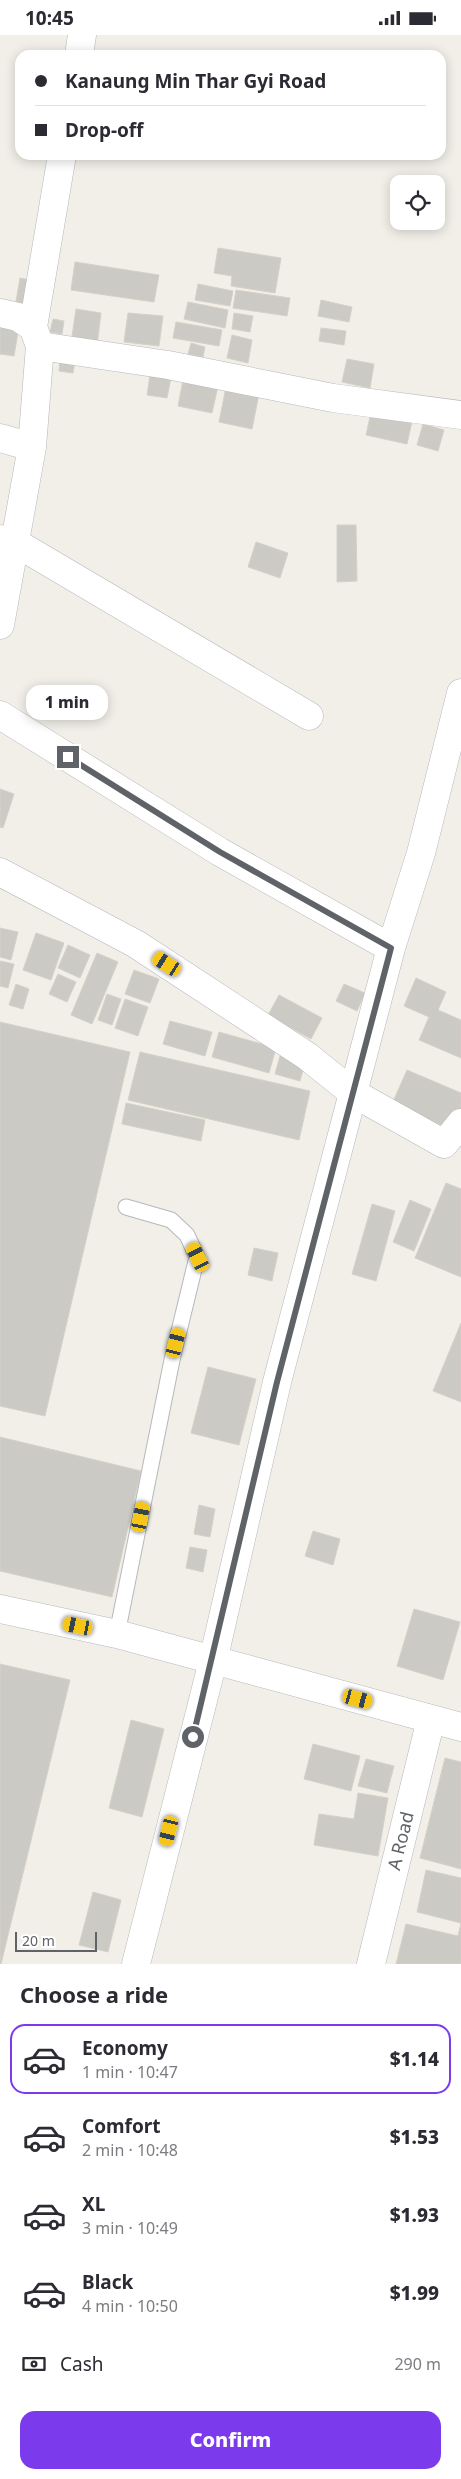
<!DOCTYPE html>
<html lang="en">
<head>
<meta charset="utf-8">
<style>
	:root { --surface:#fff; --page:#f7f7f7; --text:#2b2b33; --muted:#7c7c81; --line:#e1e1e2; --accent:#7c3aed }
	body { margin:0; font-family:"Noto Sans",sans-serif; background:var(--page); color:var(--text); height:100vh; display:flex; flex-direction:column; font-size:19px; white-space:nowrap }
	* { box-sizing:border-box; margin:0 }
	p { font-size:16px; color:var(--muted) }
	.icon { flex:none; width:28px; height:28px; fill:none; stroke:currentColor; stroke-width:2; stroke-linecap:round; stroke-linejoin:round }
	.map { position:relative; height:1929px; overflow:hidden }
	.panel { display:flex; flex-direction:column; background:var(--surface); flex:1 }
	.panel>* { flex:none }
	.guide { position:absolute; left:15px; top:15px; width:431px; height:110px; border-radius:15px; box-shadow:0 2px 12px #0003; display:grid; align-content:center; height:110px; padding:0 20px; background:var(--surface) }
	.controls { position:absolute; left:390px; top:140px; display:grid; gap:10px }
	.controls a { display:grid; place-items:center; width:55px; height:55px; border-radius:10px; background:var(--surface); box-shadow:0 2px 12px #0003; font-size:25px }
	.scale { position:absolute; left:15px; bottom:12px; width:82px; box-sizing:border-box; padding-left:5px; border:2px solid #5f6368; border-top:0; font-size:14px; line-height:18px; white-space:nowrap; color:#5f6368; -webkit-text-stroke:4px #fff; paint-order:stroke }
	.end { position:absolute; width:22px; height:22px; margin:-11px; border:6px solid #5f6368; background:#fff; box-shadow:0 0 0 2px #fff }
	.from { border-radius:50% }
	.bubble { position:absolute; height:35px; border-radius:15px; background:var(--surface); box-shadow:0 2px 12px #0003; font-size:16px; font-weight:800; line-height:35px; text-align:center }
	.car { position:absolute; width:15px; height:30px; margin:-15px -8px; border-radius:6px; box-shadow:0 0 4px 1px #0007; background:linear-gradient(#f5c518 24%,#345 0 40%,#f5c518 0 76%,#345 0 86%,#f5c518 0) }
	.guide b { display:flex; align-items:center; gap:18px; height:48px; font-size:19px }
	.guide b+b { border-top:1px solid var(--line) }
	.guide i { width:12px; height:12px; background:var(--text) }
	ul { padding:0; list-style:none }
	li { display:flex; align-items:center; gap:15px; height:70px; margin:0 10px 8px; padding:0 10px; border:2px solid transparent; border-radius:15px }
	li div { flex:1 }
	li b { display:block; font-size:19px }
	li em { font-style:normal; font-weight:800 }
	li.active { border-color:var(--accent) }
	li>.icon { width:45px; height:45px; stroke-width:1.5 }
	h2 { padding:0 20px; font-size:22px; line-height:60px }
	.pay { display:flex; align-items:center; gap:12px; height:55px; padding:0 20px; font-size:19px }
	.pay p { margin-inline-start:auto }
	.cta { display:flex; gap:10px; margin-top:auto; padding:10px 20px }
	.cta a { flex:1; height:58px; border-radius:15px; background:var(--accent); color:#fff; font-size:20px; font-weight:800; line-height:58px; text-align:center }
	.status { display:flex; justify-content:space-between; align-items:center; height:35px; padding:0 25px; background:var(--surface); direction:ltr }
	.status svg { height:14px; fill:currentColor }
	.map>svg:first-child { display:block }
	.building { fill:#cccac5; stroke:#d6d1c6 }
	.lines { fill:none; stroke-linecap:round; stroke-linejoin:round }
	.service-casing { stroke:#b5b8bc; stroke-width:17 }
	.minor-casing { stroke:#b5b8bc; stroke-width:29 }
	.service { stroke:#fff; stroke-width:15 }
	.minor { stroke:#fff; stroke-width:28 }
	.route { stroke:#5f6368; stroke-width:6 }
	.labels { text-anchor:middle; stroke-width:4.5; stroke-linejoin:round; paint-order:stroke }
	.street-label { font-size:18px; fill:#5f6368; stroke:#fff }
</style>
</head>
<body>
<div class="status"><b>10:45</b><svg viewBox="0 0 49 12"><path d="M0 12V9h3v3zM5 12V6h3v6zM10 12V3h3v9zM15 12V0h3v12zM26 1h20v11H26zM47 4h2v5h-2z"/></svg></div>
<div class="map">
<svg width="461" height="1929" viewBox="0 0 461 1929">
	<rect width="100%" height="100%" fill="#f1efe8"/>
	<!-- building -->
	<path class="building" d="M218,213l63,10 -6,35 -44,-7 1,-10 -18,-3z
		M75,227l84,13 -5,27 -83,-12z
		M20,243l15,3 -5,23 -14,-2z
		M198,249l35,7 -3,15 -35,-6z
		M236,255l54,8 -3,18 -54,-8z
		M321,265l31,7 -3,15 -31,-6z
		M188,267l40,8 -3,18 -41,-9z
		M76,274l25,4 -4,33 -26,-3z
		M128,278l35,3 -4,30 -35,-4z
		M234,278l19,3 -3,16 -18,-3z
		M53,284l11,2 -2,13 -12,-2z
		M176,287l46,8 -3,16 -46,-8z
		M0,288l19,3 -5,30 -14,-2z
		M321,293l25,3 -2,14 -25,-4z
		M232,300l20,5 -4,23 -21,-5z
		M191,308l14,4 -2,10 -15,-3z
		M60,324l15,2 -2,12 -14,-2z
		M347,324l27,5 -4,24 -28,-6z
		M150,340l21,3 -4,20 -20,-3z
		M183,345l35,6 -6,27 -34,-7z
		M226,352l33,7 -7,35 -33,-7z
		M372,373l41,9 -6,27 -41,-9z
		M423,389l21,6 -6,21 -21,-6z
		M337,490h19l1,56 -20,1z
		M256,507l32,11 -8,25 -32,-11z
		M0,754l14,5 -11,34 -3,-1z
		M0,893l18,4 -7,28 -11,-3z
		M36,898l28,10 -13,37 -28,-10z
		M68,910l22,10 -10,23 -22,-10z
		M97,918l21,9 -26,62 -21,-9z
		M0,926l14,3 -6,24 -8,-2z
		M134,935l25,9 -9,24 -25,-9z
		M58,939l18,8 -9,20 -18,-8z
		M416,943l30,14 -8,18 23,10v38l-42,-18 10,-23 -25,-11z
		M16,949l13,5 -6,20 -14,-4z
		M344,949l21,9 -8,18 -21,-10z
		M107,959l14,5 -9,26 -14,-5z
		M279,960l43,23 -11,21 -43,-24z
		M125,964l23,8 -10,29 -23,-8z
		M170,986l42,11 -7,24 -42,-12z
		M0,987l130,30 -85,364 -45,-10z
		M219,997l57,16 -7,25 -57,-16z
		M140,1017l170,39 -11,49 -171,-40z
		M280,1021l25,7 -5,18 -25,-7z
		M407,1035l54,23v18l-15,16 -54,-23z
		M126,1068l79,17 -4,21 -79,-17z
		M446,1148l15,6v88l-46,-19z
		M410,1165l21,9 -17,42 -21,-9z
		M372,1169l23,7 -19,70 -24,-7z
		M254,1213l24,5 -6,28 -24,-6z
		M461,1288v79l-28,-11z
		M208,1332l48,12 -17,66 -48,-12z
		M0,1402l141,34 -29,126 -112,-26z
		M199,1470l16,4 -5,28 -16,-3z
		M313,1496l27,8 -7,26 -28,-9z
		M190,1512l17,3 -4,22 -17,-4z
		M414,1574l46,13 -17,58 -46,-14z
		M0,1629l70,16 -69,284h-1z
		M131,1685l33,9 -22,88 -33,-9z
		M313,1709l47,12 -9,35 -47,-12z
		M445,1723l16,4v107l-41,-11z
		M366,1724l28,7 -7,27 -29,-7z
		M358,1758l30,5 -10,58 -64,-11 5,-31 35,5z
		M426,1835l35,8v86h-65l10,-40 52,12 3,-13 -44,-11z
		M93,1857l28,8 -13,52 -29,-7z"/>
	<g class="lines">
		<!-- service casing -->
		<g class="service-casing">
			<path id="service" d="M117,1599l55,-274 25,-103 -10,-22 -16,-15 -45,-13"/>
		</g>
		<!-- minor casing -->
		<g class="minor-casing">
			<path id="minor" d="M79,20l3,-20
				M0,278l18,4 15,10 7,19 -8,101 -32,178
				M33,292l29,-172
				M40,311l128,19 165,33 128,17
				M0,403l32,9
				M0,504l16,4 293,173
				M461,658l-40,160 -30,95 -38,145 91,51 17,-21
				M0,680l220,137 171,96
				M0,837l136,72 171,112 46,37 -76,289 -64,279 -77,303
				M0,1574l117,25 344,93
				M371,1929l60,-245"/>
		</g>
		<!-- service -->
		<use href="#service" class="service"/>
		<!-- minor -->
		<use href="#minor" class="minor"/>
	</g>
	<g class="lines">
		<!-- route -->
		<path class="route" d="M68,722l152,95 171,96 -114,434 -84,355"/>
	</g>
	<g class="labels">
		<!-- street labels -->
		<g class="street-label">
			<text transform="translate(401 1806) rotate(-76)" y="6">A Road</text>
		</g>
	</g>
</svg>
<div class="controls">
<a><svg class="icon" aria-label="locate" viewBox="0 0 24 24"><circle cx="12" cy="12" r="6"/><path d="M12 2v4M12 18v4M2 12h4M18 12h4"/></svg></a>
</div>
<div class="scale">20 m</div>
<i class="end from" style="left:193px;top:1702px"></i>
<i class="end" style="left:68px;top:722px"></i>
<div class="bubble" style="left:26px;top:650px;width:82px">1 min</div>
<i class="car" style="left:167px;top:929px;rotate:303deg"></i>
<i class="car" style="left:198px;top:1222px;rotate:334deg"></i>
<i class="car" style="left:176px;top:1308px;rotate:14deg"></i>
<i class="car" style="left:141px;top:1482px;rotate:11deg"></i>
<i class="car" style="left:78px;top:1591px;rotate:282deg"></i>
<i class="car" style="left:358px;top:1664px;rotate:105deg"></i>
<i class="car" style="left:169px;top:1796px;rotate:194deg"></i>
<div class="guide">
<b><i class="from"></i>Kanaung Min Thar Gyi Road</b>
<b><i></i>Drop-off</b>
</div>
</div>
<section class="panel">
<h2>Choose a ride</h2>
<ul>
<li class="active"><svg class="icon" aria-label="car" viewBox="0 0 24 24"><path d="M5 17H2v-5l4-1 3-4h7l3 4 3 1v5h-3M9 17h6M6 11h13"/><circle cx="7" cy="17" r="2"/><circle cx="17" cy="17" r="2"/></svg><div><b>Economy</b><p>1 min · 10:47</p></div><em>$1.14</em></li>
<li><svg class="icon" aria-label="car" viewBox="0 0 24 24"><path d="M5 17H2v-5l4-1 3-4h7l3 4 3 1v5h-3M9 17h6M6 11h13"/><circle cx="7" cy="17" r="2"/><circle cx="17" cy="17" r="2"/></svg><div><b>Comfort</b><p>2 min · 10:48</p></div><em>$1.53</em></li>
<li><svg class="icon" aria-label="car" viewBox="0 0 24 24"><path d="M5 17H2v-5l4-1 3-4h7l3 4 3 1v5h-3M9 17h6M6 11h13"/><circle cx="7" cy="17" r="2"/><circle cx="17" cy="17" r="2"/></svg><div><b>XL</b><p>3 min · 10:49</p></div><em>$1.93</em></li>
<li><svg class="icon" aria-label="car" viewBox="0 0 24 24"><path d="M5 17H2v-5l4-1 3-4h7l3 4 3 1v5h-3M9 17h6M6 11h13"/><circle cx="7" cy="17" r="2"/><circle cx="17" cy="17" r="2"/></svg><div><b>Black</b><p>4 min · 10:50</p></div><em>$1.99</em></li>
</ul>
<div class="pay"><svg class="icon" aria-label="cash" viewBox="0 0 24 24"><path d="M3 7h18v10H3z"/><circle cx="12" cy="12" r="2"/></svg>Cash<p>290 m</p></div>
<div class="cta"><a>Confirm</a></div>
</section>
</body>
</html>
